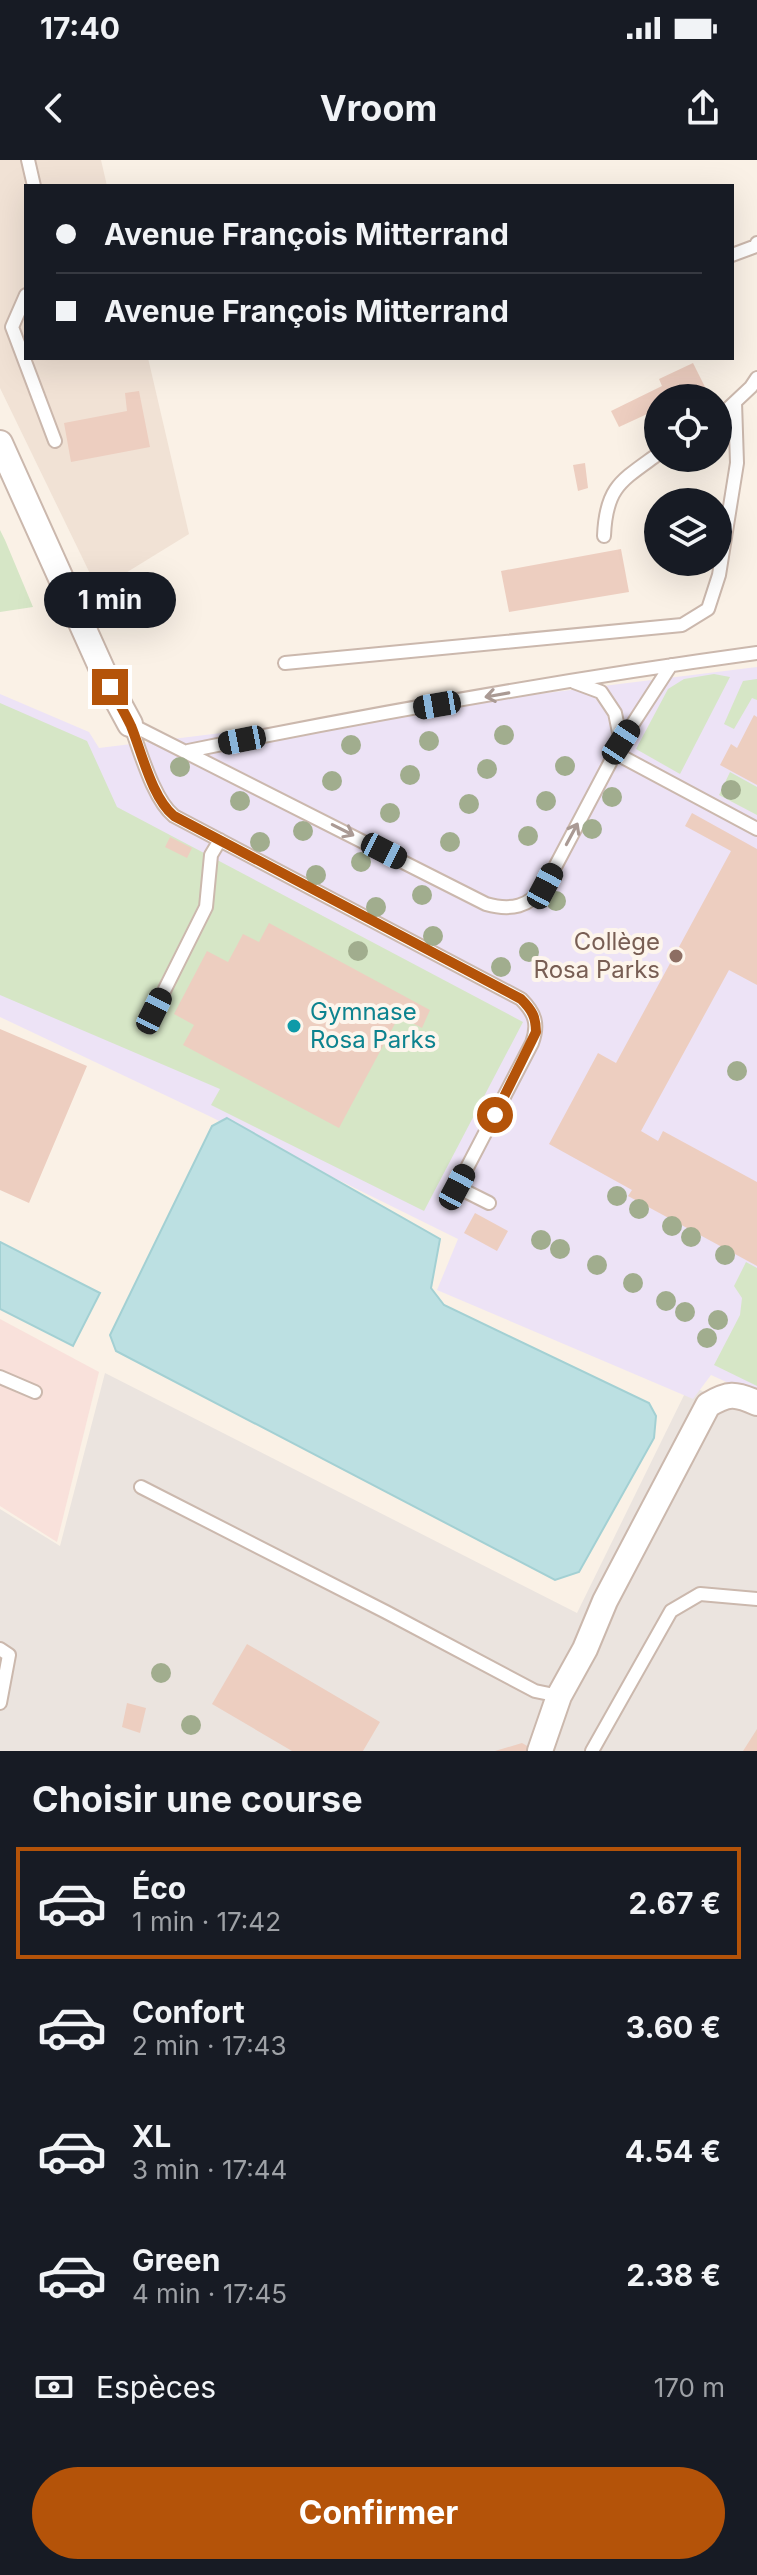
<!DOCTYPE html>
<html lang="fr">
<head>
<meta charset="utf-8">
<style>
	:root { --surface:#171b24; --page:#242831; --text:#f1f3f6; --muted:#9ea1a6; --line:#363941; --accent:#b45309 }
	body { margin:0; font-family:Inter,sans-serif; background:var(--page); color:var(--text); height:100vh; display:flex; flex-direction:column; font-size:30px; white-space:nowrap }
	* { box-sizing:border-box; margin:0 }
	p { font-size:26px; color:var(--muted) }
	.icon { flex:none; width:44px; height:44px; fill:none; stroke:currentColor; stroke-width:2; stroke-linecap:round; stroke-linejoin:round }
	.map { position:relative; height:1591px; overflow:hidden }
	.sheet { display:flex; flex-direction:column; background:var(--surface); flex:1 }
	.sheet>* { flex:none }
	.hud { position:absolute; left:24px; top:24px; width:710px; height:176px; border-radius:0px; box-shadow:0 8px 32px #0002; display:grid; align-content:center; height:176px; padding:0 32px; background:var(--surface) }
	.fabs { position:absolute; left:644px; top:224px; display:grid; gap:16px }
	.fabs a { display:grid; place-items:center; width:88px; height:88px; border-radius:50%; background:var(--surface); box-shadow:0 8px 32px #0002; font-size:40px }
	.end { position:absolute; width:36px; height:36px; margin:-18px; border:10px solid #b45309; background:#fff; box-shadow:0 0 0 4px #fff }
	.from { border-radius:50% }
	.bubble { position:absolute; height:56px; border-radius:28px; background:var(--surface); box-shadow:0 8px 32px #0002; font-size:26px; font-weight:700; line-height:56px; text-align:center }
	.car { position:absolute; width:24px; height:48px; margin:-24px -12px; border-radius:10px; box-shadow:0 0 6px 2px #0007; background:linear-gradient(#222 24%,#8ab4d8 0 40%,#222 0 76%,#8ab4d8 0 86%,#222 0) }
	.hud b { display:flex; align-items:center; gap:28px; height:76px; font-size:30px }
	.hud b+b { border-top:2px solid var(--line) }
	.hud i { width:20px; height:20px; background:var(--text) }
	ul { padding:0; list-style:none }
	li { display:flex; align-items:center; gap:24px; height:112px; margin:0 16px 12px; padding:0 16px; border:4px solid transparent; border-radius:0px }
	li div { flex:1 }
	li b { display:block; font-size:30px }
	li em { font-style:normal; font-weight:700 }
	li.selected { border-color:var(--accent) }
	li>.icon { width:72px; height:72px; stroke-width:1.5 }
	h2 { padding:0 32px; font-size:36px; line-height:96px }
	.pay { display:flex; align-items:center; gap:20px; height:88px; padding:0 32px; font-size:30px }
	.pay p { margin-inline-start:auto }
	.button { display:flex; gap:16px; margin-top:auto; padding:16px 32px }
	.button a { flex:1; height:92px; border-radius:48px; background:var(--accent); color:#fff; font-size:32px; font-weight:700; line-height:92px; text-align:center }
	.status { display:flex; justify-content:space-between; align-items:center; height:56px; padding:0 40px; background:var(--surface); direction:ltr }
	.status svg { height:22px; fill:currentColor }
	header { display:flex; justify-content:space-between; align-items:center; height:104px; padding:0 32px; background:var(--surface); font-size:36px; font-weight:700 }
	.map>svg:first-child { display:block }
	.residential { fill:#f1e2d5 }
	.commercial { fill:#f9e1db }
	.industrial { fill:#ebe4df }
	.education { fill:#ede3f6 }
	.green { fill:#d6e6c6 }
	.water { fill:#bce0e2; stroke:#a3d0d3; stroke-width:2 }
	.building { fill:#edcec0 }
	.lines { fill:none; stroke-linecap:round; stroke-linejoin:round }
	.service-casing { stroke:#cbb8ad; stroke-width:16 }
	.minor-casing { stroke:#cbb8ad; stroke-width:28 }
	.service { stroke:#fff; stroke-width:12 }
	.minor { stroke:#fff; stroke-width:24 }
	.tree { fill:#a1ad8e }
	.oneway { stroke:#aa9a94 }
	.route { stroke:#b45309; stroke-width:10 }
	.education-dot { fill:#8d6e63; stroke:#fdf5ec; stroke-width:3 }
	.culture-dot { fill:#0f9aa8; stroke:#fdf5ec; stroke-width:3 }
	.labels { text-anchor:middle; stroke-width:8; stroke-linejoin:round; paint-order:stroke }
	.education-label { font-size:24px; fill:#785e54; stroke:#fdf5ec; text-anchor:end }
	.culture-label { font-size:24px; fill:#0d838f; stroke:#fdf5ec; text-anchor:start }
</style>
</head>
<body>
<div class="status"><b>17:40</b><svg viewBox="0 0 49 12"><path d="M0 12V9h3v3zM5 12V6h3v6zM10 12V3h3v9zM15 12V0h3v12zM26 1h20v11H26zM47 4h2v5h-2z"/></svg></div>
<header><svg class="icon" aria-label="back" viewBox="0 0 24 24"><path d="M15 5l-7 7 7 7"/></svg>Vroom<svg class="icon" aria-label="share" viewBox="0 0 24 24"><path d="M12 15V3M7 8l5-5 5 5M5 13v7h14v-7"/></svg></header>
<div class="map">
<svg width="757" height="1591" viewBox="0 0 757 1591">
	<rect width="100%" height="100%" fill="#faf1e6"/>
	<!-- residential -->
	<path class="residential" d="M0,0h101l6,26h-81v172h122l41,176 -91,56 -98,-202z"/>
	<!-- commercial -->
	<path class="commercial" d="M0,1159l99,53 -42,170 -57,-36z"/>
	<!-- industrial -->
	<path class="industrial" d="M105,1213l472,240 112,-228 68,31v335h-757v-242l60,37z"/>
	<!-- education -->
	<path class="education" d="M757,507v729l-46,-21 -18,24 -256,-109 21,-51 -251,-124 -207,-98v-323l89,38 10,16z"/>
	<!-- green -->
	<path class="green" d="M0,370l5,10 28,67 -33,5z
		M714,514l16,3 -50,97 -44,-25 32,-60 16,-10z
		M757,519v21l-5,-2 -18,31 -10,-5 19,-43z
		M0,543l87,38 30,66 406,215 -99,189 -213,-106 9,-16 -220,-94z
		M730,612l27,15v28l-38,-20z
		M746,1102l11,6v118l-43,-21 26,-50 2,-17 -8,-12z"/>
	<!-- water -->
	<path class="water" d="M227,958l213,121 -9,49 13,17 205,98 7,13 -2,22 -75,134 -24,8 -439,-229 -6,-16 102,-209z
		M0,1082l100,51 -27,53 -73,-37z"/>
	<!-- building -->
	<path class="building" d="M693,203l12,24 -24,11h-23v11l-39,18 -8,-16 51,-25 -3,-7z
		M139,231l11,56 -79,15 -7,-39 63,-12 -2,-18z
		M585,303l3,25 -10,3 -5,-26z
		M621,389l8,43 -120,20 -8,-41z
		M754,555l3,2v68l-37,-20 11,-21 6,4z
		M692,653l65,36v136l-28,-15 -88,161 17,10 5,-10 94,51v84l-129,-70 4,-6 -83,-46 49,-91 18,10 115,-212 -46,-25z
		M170,677l22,11 -5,10 -22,-11z
		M269,763l161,87 -8,18 -23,-12 -60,112 -156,-83 11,-20 -20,-11 33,-63 21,11 15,-28 16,8z
		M0,869l87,37 -58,137 -29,-13z
		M475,1053l33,18 -11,20 -33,-18z
		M247,1484l133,78 -17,29h-71l-80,-47z
		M127,1543l19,5 -6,25 -18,-6z
		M757,1569v22h-14z
		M522,1583l7,4 -3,4h-31z"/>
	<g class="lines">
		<!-- service casing -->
		<g class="service-casing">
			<path id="service" d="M28,0l6,26
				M732,95l24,-9 1,-3
				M26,135l-14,32 43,114
				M718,258l33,-31 6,-9
				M604,376c2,-49 17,-55 54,-82
				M285,503l397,-38 26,-16 11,-34 18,-112 -2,-61
				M130,564c10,26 23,75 44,92l347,183c14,14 18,25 11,44l-75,144 32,16
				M130,564l356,180c25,7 43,3 59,-18l76,-144 -6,-29 -14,-21 -27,-10
				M621,582l50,-77
				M188,591c188,-38 379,-72 569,-98
				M615,593l142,76
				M154,851l52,-104 5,-52 9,-15
				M0,1217l35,15
				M141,1327l245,125 149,79 24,5
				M0,1489l9,6 -9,48
				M592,1591l79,-140 29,-17 57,5"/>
		</g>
		<!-- minor casing -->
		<g class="minor-casing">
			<path id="minor" d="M0,283l110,244 20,37
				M540,1591l19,-55 26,-47 20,-48 103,-196c20,-12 27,-12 49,-2"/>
		</g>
		<!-- service -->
		<use href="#service" class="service"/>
		<!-- minor -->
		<use href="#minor" class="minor"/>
	</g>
	<!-- trees -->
	<g class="tree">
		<circle cx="504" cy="575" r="10"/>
		<circle cx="429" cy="581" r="10"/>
		<circle cx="351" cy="585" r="10"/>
		<circle cx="565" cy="606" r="10"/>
		<circle cx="180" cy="607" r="10"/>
		<circle cx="487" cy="609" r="10"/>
		<circle cx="410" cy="615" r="10"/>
		<circle cx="332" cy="621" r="10"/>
		<circle cx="731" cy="630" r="10"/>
		<circle cx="612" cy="637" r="10"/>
		<circle cx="240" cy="641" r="10"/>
		<circle cx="546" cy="641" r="10"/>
		<circle cx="469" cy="644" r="10"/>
		<circle cx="390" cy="653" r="10"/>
		<circle cx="592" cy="669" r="10"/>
		<circle cx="303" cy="671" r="10"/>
		<circle cx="528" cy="676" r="10"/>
		<circle cx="260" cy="682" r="10"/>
		<circle cx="450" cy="682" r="10"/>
		<circle cx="361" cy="702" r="10"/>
		<circle cx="316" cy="715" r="10"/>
		<circle cx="422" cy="735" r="10"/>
		<circle cx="556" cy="741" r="10"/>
		<circle cx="376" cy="747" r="10"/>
		<circle cx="433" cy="776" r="10"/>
		<circle cx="358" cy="791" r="10"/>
		<circle cx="529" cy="792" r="10"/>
		<circle cx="501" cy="807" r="10"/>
		<circle cx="737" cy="911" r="10"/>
		<circle cx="617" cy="1036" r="10"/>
		<circle cx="639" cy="1049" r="10"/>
		<circle cx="672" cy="1066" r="10"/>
		<circle cx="691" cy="1077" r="10"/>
		<circle cx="541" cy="1080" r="10"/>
		<circle cx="560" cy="1089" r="10"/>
		<circle cx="725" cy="1095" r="10"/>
		<circle cx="597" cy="1105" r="10"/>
		<circle cx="633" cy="1123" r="10"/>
		<circle cx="666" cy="1141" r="10"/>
		<circle cx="685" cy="1152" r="10"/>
		<circle cx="718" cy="1160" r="10"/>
		<circle cx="707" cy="1178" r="10"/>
		<circle cx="161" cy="1513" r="10"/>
		<circle cx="191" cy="1565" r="10"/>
	</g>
	<!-- one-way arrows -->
	<defs><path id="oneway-shaft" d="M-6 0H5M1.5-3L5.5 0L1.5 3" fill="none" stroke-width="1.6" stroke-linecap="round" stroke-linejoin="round" transform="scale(2)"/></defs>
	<g class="oneway">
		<use href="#oneway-shaft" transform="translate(497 535) rotate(170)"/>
		<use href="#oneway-shaft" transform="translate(343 670) rotate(27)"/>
		<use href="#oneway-shaft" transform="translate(572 674) rotate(-62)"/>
	</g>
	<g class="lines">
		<!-- route -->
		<path class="route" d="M110,527c7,13 15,26 21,39 11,27 21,72 43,90l347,183c11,11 15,18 15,33l-41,83"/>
	</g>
	<!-- markers -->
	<circle class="education-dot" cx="676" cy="796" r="8"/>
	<circle class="culture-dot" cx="294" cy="866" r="8"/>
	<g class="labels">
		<!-- education labels -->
		<g class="education-label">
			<text x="660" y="790">Collège<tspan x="660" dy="28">Rosa Parks</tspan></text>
		</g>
		<!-- culture labels -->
		<g class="culture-label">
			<text x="310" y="860">Gymnase<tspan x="310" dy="28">Rosa Parks</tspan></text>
		</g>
	</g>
</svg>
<div class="fabs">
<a><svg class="icon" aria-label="locate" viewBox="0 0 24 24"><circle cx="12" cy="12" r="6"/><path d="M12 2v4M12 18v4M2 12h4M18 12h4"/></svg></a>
<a><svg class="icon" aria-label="layers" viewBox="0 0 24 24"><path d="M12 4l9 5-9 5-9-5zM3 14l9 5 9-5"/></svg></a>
</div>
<i class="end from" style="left:495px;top:955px"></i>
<i class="end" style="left:110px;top:527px"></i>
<div class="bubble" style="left:44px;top:412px;width:132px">1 min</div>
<i class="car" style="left:437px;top:545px;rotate:260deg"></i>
<i class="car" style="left:242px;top:580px;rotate:259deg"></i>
<i class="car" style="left:621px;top:582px;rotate:33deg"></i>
<i class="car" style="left:384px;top:691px;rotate:117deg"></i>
<i class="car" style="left:545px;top:726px;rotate:28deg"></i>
<i class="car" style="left:154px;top:851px;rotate:26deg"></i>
<i class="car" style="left:457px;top:1027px;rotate:28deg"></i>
<div class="hud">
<b><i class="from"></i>Avenue François Mitterrand</b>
<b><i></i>Avenue François Mitterrand</b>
</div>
</div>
<section class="sheet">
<h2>Choisir une course</h2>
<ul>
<li class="selected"><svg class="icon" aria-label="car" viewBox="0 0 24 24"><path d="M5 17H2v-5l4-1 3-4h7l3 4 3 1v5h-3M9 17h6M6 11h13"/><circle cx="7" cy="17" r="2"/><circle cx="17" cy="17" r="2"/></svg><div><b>Éco</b><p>1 min · 17:42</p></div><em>2.67 €</em></li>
<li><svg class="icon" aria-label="car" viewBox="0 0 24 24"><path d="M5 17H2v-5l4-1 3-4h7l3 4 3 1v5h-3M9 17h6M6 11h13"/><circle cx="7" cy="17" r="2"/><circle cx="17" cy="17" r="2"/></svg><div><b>Confort</b><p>2 min · 17:43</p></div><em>3.60 €</em></li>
<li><svg class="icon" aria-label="car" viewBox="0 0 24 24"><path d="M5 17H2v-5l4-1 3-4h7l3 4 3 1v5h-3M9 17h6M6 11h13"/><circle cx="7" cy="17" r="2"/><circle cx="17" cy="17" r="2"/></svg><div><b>XL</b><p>3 min · 17:44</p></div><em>4.54 €</em></li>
<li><svg class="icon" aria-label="car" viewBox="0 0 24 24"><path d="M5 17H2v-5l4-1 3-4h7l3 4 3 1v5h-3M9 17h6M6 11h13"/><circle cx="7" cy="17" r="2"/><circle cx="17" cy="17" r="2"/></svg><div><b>Green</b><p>4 min · 17:45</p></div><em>2.38 €</em></li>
</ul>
<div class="pay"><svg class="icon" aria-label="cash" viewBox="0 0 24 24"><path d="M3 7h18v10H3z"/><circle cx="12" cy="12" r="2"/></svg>Espèces<p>170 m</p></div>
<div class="button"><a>Confirmer</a></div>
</section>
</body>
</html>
